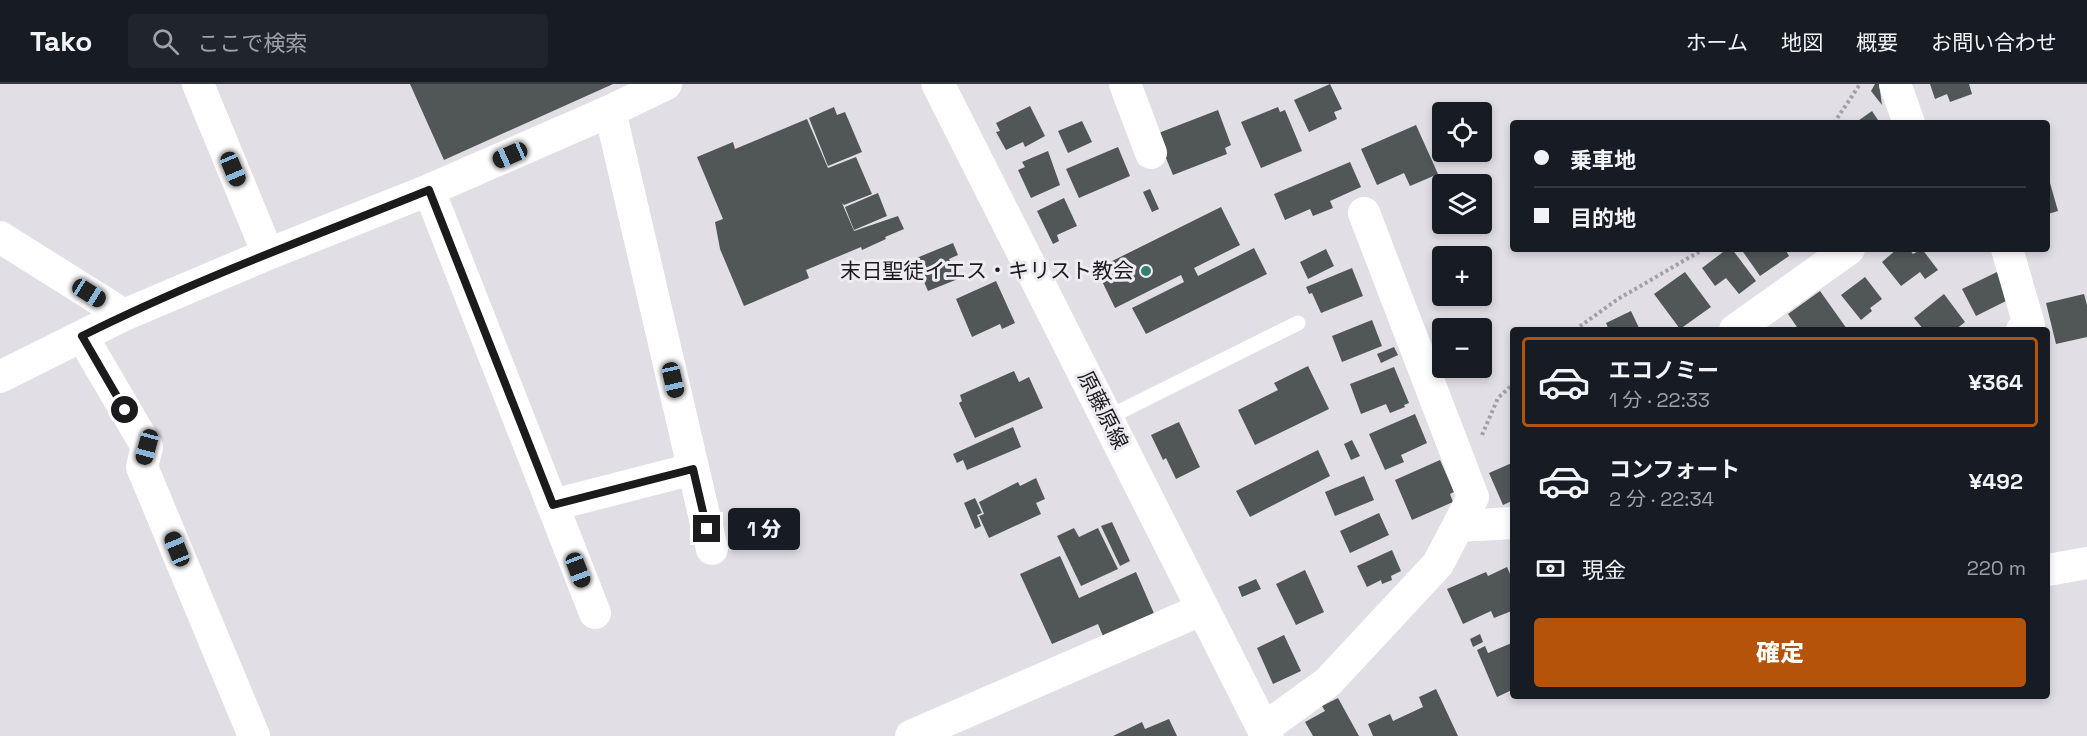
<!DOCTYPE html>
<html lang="ja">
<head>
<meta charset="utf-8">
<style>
	:root { --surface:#171b24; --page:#20242c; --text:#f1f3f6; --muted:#9ea1a6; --line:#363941; --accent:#b45309 }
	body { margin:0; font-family:"Space Grotesk","Noto Sans JP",sans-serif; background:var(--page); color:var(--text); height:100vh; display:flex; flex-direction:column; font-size:22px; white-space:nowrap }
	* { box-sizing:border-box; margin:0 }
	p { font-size:20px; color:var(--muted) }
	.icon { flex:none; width:33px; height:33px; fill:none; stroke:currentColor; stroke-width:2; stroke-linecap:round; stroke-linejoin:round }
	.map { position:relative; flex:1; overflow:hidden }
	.panel { position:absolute; left:1510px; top:243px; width:540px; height:372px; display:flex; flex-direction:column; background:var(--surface); border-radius:6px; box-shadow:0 3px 9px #0003 }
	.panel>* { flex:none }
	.banner { position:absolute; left:1510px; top:36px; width:540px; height:132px; border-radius:6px; box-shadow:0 3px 9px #0003; display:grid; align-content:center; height:132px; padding:0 24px; background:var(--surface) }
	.buttons { position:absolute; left:1432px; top:18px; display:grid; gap:12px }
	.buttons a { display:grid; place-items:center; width:60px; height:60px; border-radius:6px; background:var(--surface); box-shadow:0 3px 9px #0003; font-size:30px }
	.end { position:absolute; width:27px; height:27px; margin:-14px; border:8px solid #1b1a1d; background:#fff; box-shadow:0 0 0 3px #fff }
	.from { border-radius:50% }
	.bubble { position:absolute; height:42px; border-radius:6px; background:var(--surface); box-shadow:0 3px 9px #0003; font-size:20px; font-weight:800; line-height:42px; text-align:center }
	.car { position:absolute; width:18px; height:36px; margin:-18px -9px; border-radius:8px; box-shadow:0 0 4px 2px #0007; background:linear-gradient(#222 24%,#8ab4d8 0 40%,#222 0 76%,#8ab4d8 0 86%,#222 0) }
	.banner b { display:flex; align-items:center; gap:21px; height:57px; font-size:22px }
	.banner b+b { border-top:2px solid var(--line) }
	.banner i { width:15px; height:15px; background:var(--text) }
	ul { padding:10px 0 0; list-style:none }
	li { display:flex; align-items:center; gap:18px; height:90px; margin:0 12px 9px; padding:0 12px; border:3px solid transparent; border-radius:6px }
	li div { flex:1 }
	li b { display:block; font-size:22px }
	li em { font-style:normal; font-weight:800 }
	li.selected { border-color:var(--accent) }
	li>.icon { width:54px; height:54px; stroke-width:1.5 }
	.pay { display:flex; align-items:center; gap:15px; height:66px; padding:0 24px; font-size:22px }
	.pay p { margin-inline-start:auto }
	.button { display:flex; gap:12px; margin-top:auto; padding:12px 24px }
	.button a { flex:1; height:69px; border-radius:6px; background:var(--accent); color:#fff; font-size:24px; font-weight:800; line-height:69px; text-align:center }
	header { display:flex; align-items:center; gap:36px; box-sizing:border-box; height:84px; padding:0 30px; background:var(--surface); border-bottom:2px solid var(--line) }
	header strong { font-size:28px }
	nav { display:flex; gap:33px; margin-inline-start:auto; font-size:21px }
	.search { width:420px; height:54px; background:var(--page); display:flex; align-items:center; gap:15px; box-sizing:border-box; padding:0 21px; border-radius:6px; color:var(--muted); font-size:22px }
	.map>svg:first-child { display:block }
	.building { fill:#505756 }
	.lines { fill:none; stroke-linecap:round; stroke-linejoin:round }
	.path { stroke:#a2a0a5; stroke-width:4; stroke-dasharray:3 3; stroke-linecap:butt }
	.lane { stroke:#fff; stroke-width:15 }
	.street { stroke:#fff; stroke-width:32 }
	.secondary { stroke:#fff; stroke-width:33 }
	.route { stroke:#1b1a1d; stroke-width:8 }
	.poi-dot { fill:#377d72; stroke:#eeebf2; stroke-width:2 }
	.labels { text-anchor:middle; stroke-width:6; stroke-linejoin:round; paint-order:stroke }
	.poi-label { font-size:21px; fill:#1b1a1d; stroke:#eeebf2; text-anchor:end }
	.street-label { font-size:21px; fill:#1b1a1d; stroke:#eeebf2 }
</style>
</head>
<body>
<header>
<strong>Tako</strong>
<div class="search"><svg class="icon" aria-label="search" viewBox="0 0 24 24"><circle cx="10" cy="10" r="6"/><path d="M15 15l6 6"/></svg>ここで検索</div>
<nav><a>ホーム</a><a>地図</a><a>概要</a><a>お問い合わせ</a></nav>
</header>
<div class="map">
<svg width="2087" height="652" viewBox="0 0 2087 652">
	<rect width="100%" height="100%" fill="#e1dee5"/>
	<!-- building -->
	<path class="building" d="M410,0h203l-169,76z
		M1330,0l12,25 -8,3 3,7 -28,13 -15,-32z
		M1875,0h4l3,21 -11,-14z
		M1930,0h39l3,10 -22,8 -3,-8 -12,5z
		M1030,22l15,30 -20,11 -2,-5 -17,8 -10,-18 4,-1 -4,-8z
		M834,23l3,8 8,-3 17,40 -34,14 -19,-48z
		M1278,23l2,5 5,-2 17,41 -41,17 -20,-46z
		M1218,26l13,35 -6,3 2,6 -54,21 -17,-41z
		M1872,27l8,12h-25z
		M807,35l21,49 28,-11 16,37 -28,11 -2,-2 12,28 44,-15 6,13 -19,8 1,2 -24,11 -1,-3 -55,23 3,8 -65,28 -24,-57 -5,-27 8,-3 -26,-62 36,-15 2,7z
		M1082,37l10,21 -24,11 -10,-22z
		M1416,41l22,49 -28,12 -6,-13 -27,12 -16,-36z
		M1118,63l12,29 -51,22 -13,-29z
		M1048,67l12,34 -29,13 -13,-28 7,-3 -3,-5z
		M1350,78l11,25 -31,14 3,7 -20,8 -3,-7 -25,11 -11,-26z
		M2048,92l10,35 -10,3z
		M1150,105l9,20 -7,3 -9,-20z
		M878,109l9,23 -33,14 -9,-23z
		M1064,114l13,28 -20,9 2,6 -6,3 -16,-33z
		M1221,123l19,38 -46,23 4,8 56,-28 13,26 -121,60 -14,-26 52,-26 -3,-7 -66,33 -19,-39z
		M953,159l5,12 -9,4 9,20 -30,12 -14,-32z
		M1326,165l8,17 -26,13 -8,-17z
		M1727,165h5l24,32 -17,13 -13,-16 -11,8 -13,-18z
		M1741,165h44l4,7 -29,20z
		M1897,165h12l4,5 9,-5 16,21 -13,9 -5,-7 -19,14 -19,-24z
		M1352,184l11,28 -42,17 -9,-20 -3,1 -3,-7z
		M1685,188l26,35 -31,22 -26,-35z
		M1997,188l13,27 -34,17 -14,-27z
		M1865,193l17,22 -12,9 2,3 -11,9 -20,-25z
		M996,197l19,42 -13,6 -2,-5 -28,13 -16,-38z
		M1820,207l27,38 -2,1h-46l-11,-16z
		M1944,210l21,28 -10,8h-31l-10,-12z
		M2084,210l3,11v32l-31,7 -10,-41z
		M1631,227l9,19h-31l-3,-7z
		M1372,236l10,26 -40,16 -10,-26z
		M1394,263l4,8 -17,8 -4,-9z
		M1308,282l21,43 -74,36 -17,-35 40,-20 -4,-7z
		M1394,283l15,36 -5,2 1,2 -15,6 -4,-9 -25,10 -11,-30z
		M1014,287l5,11 10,-5 14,31 -68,30 -16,-35 3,-2 -2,-6z
		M1415,330l12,29 -26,12 3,7 -19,8 -16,-36z
		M1179,338l21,45 -24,12 -10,-21 -3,2 -12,-25z
		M1013,343l8,20 -54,23 -4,-10 -6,3 -4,-9z
		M1352,356l8,16 -9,4 -7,-16z
		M1318,366l12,26 -80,41 -14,-26z
		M1440,376l14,32 -4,2 3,8 -41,18 -17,-40z
		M1514,378v38l-11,5 -14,-32z
		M1364,392l10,24 -39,16 -10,-24z
		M1036,394l9,21 -9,4 5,11 -52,24 -10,-22 5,-2 -5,-12 39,-20 2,4z
		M975,414l7,15 -5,2 4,11 -6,3 -11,-26z
		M1379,429l10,22 -39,18 -10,-22z
		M1112,438l18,39 -10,5 -19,-40z
		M1074,444l5,9 19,-9 20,41 -37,17 -24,-50z
		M1392,466l9,21 -10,5 1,4 -10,4 -1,-4 -14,7 -10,-21z
		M1060,472l19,42 57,-26 20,46 -51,23 -7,-17 -46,20 -32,-70z
		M1507,483l7,16v27l-20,8 -3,-7 -28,13 -16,-35 39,-17 2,4z
		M1305,486l19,42 -28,13 -20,-41z
		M1256,495l5,10 -19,8 -4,-10z
		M1480,550l3,8 -10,5 -3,-8z
		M1284,551l17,36 -28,13 -16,-36z
		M1514,558v47l-17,8 -20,-47 8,-4 3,7z
		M1436,605l22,47h-85l-5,-12 22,-10 3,7 30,-14 -4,-10z
		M1338,614l21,38h-46l-8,-14 20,-11 -3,-5z
		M1169,635l8,17h-64l29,-14 3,7z"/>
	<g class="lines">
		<!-- path -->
		<path class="path" d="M1834,39l26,-39
			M1575,246l43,-31 86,-50
			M1482,351l16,-37 16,-15"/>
		<!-- lane -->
		<path class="lane" d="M1107,334l191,-95"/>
		<!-- street -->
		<path class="street" d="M198,0l70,170
			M1125,0l26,69
			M1895,0l14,39
			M610,27l102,438
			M429,106l166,423
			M0,153l124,78
			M2007,165l22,76 -7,5
			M1735,246l114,-81
			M82,252l65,111 -5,20 112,269
			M0,293l124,-62 144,-61 161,-64 181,-79 56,-27
			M553,421l140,-36
			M1458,442l56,-3
			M2048,486l39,-7
			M1263,645l65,-47 110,-118 35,-67 -109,-284
			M911,652l292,-127"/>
		<!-- secondary -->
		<path class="secondary" d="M938,0l329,652"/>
	</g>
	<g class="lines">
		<!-- route -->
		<path class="route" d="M125,326l-43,-74c112,-56 230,-99 347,-146l124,315 140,-36 14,60"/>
	</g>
	<!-- markers -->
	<circle class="poi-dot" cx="1146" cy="187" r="6"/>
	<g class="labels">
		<!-- poi labels -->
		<g class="poi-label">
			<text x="1134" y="194">末日聖徒イエス・キリスト教会</text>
		</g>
		<!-- street labels -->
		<g class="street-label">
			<text transform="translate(1103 326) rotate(63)" y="7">原藤原線</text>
		</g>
	</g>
</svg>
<div class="buttons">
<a><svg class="icon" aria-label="locate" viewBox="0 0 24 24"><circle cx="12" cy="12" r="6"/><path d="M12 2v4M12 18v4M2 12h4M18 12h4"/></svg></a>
<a><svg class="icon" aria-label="layers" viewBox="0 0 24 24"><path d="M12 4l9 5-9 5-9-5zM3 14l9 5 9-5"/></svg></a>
<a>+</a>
<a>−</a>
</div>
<i class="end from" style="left:125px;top:326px"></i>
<i class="end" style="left:707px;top:445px"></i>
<div class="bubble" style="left:728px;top:424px;width:72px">1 分</div>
<i class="car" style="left:510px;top:71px;rotate:246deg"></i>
<i class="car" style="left:233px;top:85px;rotate:157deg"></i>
<i class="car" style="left:89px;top:209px;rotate:122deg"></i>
<i class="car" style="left:673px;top:296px;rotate:167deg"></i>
<i class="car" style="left:147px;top:363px;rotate:195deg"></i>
<i class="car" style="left:177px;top:465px;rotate:338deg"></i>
<i class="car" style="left:578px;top:486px;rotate:159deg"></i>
<div class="banner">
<b><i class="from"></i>乗車地</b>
<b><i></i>目的地</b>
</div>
<section class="panel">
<ul>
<li class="selected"><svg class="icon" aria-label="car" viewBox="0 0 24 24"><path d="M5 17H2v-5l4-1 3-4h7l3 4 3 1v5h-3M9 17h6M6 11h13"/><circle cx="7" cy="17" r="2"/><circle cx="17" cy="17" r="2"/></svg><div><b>エコノミー</b><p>1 分 · 22:33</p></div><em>¥364</em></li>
<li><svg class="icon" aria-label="car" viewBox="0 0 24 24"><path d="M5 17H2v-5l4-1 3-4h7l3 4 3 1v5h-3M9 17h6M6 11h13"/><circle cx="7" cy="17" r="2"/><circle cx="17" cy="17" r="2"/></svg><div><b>コンフォート</b><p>2 分 · 22:34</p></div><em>¥492</em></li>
</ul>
<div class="pay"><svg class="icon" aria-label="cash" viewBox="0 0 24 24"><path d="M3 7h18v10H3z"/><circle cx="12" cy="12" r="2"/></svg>現金<p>220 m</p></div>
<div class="button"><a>確定</a></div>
</section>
</div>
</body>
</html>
